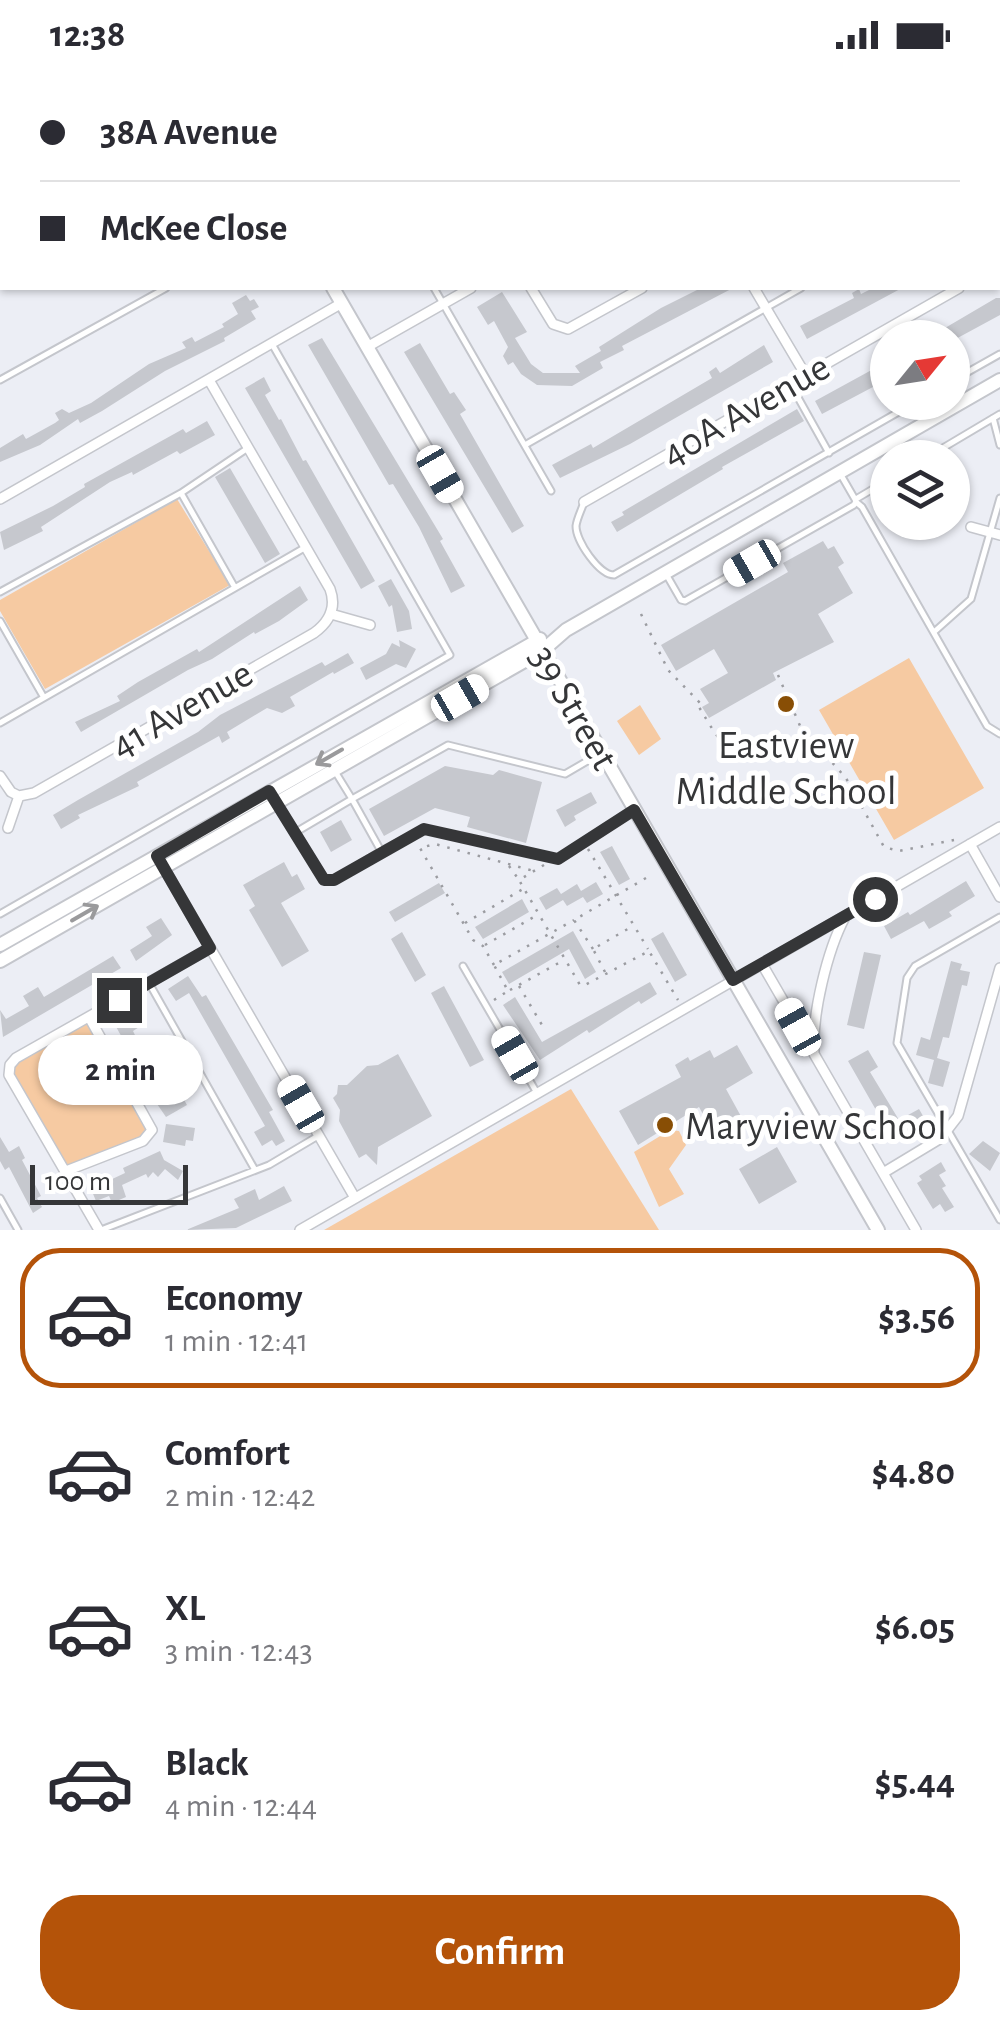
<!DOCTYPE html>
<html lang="en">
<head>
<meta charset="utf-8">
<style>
	:root { --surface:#fff; --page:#f2f2f3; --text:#2b2b33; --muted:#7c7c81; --line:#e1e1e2; --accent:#b45309 }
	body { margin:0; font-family:"Alegreya Sans",sans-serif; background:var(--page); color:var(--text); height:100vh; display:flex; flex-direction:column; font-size:38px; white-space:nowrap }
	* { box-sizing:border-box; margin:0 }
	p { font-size:32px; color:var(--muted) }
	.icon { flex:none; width:55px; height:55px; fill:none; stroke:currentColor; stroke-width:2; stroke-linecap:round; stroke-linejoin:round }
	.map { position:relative; height:1160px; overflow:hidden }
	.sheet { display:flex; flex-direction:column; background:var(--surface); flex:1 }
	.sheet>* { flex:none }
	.hud { position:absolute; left:0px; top:0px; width:1000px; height:220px; box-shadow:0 2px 8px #0004; display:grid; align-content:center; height:220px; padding:0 40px; background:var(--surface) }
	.needle { width:65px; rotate:60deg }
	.tools { position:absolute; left:870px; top:250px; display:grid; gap:20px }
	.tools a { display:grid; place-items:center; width:100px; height:100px; border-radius:50%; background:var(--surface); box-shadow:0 2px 8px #0004; font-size:50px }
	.scale { position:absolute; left:30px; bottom:25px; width:158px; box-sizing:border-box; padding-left:10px; border:5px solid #353638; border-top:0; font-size:28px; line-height:35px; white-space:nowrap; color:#353638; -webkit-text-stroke:8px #fff; paint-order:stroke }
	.end { position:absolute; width:45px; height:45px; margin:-22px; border:12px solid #353638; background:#fff; box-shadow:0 0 0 5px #fff }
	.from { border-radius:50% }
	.bubble { position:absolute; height:70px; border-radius:35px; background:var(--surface); box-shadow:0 2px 8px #0004; font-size:32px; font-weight:600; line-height:70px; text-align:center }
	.car { position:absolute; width:30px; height:60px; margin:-30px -15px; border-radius:12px; box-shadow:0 0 8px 2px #0007; background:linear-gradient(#fff 24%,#345 0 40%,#fff 0 76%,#345 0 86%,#fff 0) }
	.hud b { display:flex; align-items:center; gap:35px; height:95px; font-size:38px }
	.hud b+b { border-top:2px solid var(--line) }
	.hud i { width:25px; height:25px; background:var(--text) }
	ul { padding:18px 0 0; list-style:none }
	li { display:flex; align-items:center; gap:30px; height:140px; margin:0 20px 15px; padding:0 20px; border:5px solid transparent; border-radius:40px }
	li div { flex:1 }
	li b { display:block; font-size:38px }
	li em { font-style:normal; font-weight:600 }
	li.on { border-color:var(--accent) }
	li>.icon { width:90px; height:90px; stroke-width:1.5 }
	.cta { display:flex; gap:20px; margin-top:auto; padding:20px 40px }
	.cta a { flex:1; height:115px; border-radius:40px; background:var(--accent); color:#fff; font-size:40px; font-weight:600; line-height:115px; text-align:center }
	.status { display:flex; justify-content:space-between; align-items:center; height:70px; padding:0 50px; background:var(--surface); direction:ltr }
	.status svg { height:28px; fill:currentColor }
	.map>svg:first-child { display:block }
	.green { fill:#f6caa2 }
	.building { fill:#c6c8ce }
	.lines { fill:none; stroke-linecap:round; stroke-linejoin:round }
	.lane-casing { stroke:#c4c6cc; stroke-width:9 }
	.street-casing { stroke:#c4c6cc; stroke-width:12 }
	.secondary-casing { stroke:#c4c6cc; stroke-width:16 }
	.path { stroke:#9b9ca1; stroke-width:2.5; stroke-dasharray:2.5 8; stroke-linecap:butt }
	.lane { stroke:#fff; stroke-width:5 }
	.street { stroke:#fff; stroke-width:9 }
	.secondary { stroke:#fff; stroke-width:12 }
	.oneway { stroke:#9a9a9c }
	.route { stroke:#353638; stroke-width:12 }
	.poi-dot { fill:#884e05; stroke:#fff; stroke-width:4 }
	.labels { text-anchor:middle; stroke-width:10; stroke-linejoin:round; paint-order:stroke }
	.street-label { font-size:40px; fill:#353638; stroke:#fff }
	.poi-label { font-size:40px; fill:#353638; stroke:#fff }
</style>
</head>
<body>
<div class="status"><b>12:38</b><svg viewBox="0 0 49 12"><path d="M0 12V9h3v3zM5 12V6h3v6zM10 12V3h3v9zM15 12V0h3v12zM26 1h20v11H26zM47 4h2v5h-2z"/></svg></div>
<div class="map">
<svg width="1000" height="1160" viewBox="0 0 1000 1160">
	<rect width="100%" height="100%" fill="#eceef5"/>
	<!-- green -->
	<path class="green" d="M177,429l53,86 -185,104 -45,-78v-11z
		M909,588l75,130 -90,52 -75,-130z
		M640,635l21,34 -22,16 -22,-34z
		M89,947l62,118 -85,36 -57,-96 1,-10z
		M571,1019l88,141h-335z
		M670,1060l9,1 7,14 -17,24 15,25 -25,13 -25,-55z"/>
	<!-- building -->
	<path class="building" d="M701,218h32l-111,58 2,4 -24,12 3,6 -31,18 -35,-1 -16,-11 -8,-12 -5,3 -5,-9 5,-9 -14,-26 -6,4 -11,-18 25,-15 25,40 -12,6 16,26 12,9h37l-5,-7 26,-15 -2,-4 62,-39z
		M873,218h29l-95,51 -7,-13 54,-28 -2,-5 7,-4 2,5z
		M246,225l4,6 4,-2 5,8 -8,4 5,8 -32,19 1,3 -60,30 -63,40 -22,12 -2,-4 -38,26 -40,17v-14l23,-14 3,5 29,-16 4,-3 -4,-7 7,-4 7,4 22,-10 58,-39 37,-16 -4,-6 10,-5 3,5 29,-15 -2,-3 16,-10 -6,-11z
		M996,228h4v17l-48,26v-3h-24z
		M322,268l121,201 -3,2 25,45 -14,7 -32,-66 -26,-43 -4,1 -81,-140z
		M420,273l30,51 4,-2 12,18 -6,4 64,112 -12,7 -108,-181z
		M764,275l9,17 -143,82 -70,34 -8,-13 39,-21 2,4 119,-70 -3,-6 7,-5 4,6z
		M888,291v18l-66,35 -7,-13z
		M264,307l7,14 -6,4 14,25 2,-1 22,42 3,-1 69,121 -14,8 -116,-201z
		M797,339l7,12 -82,46 1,2 -106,63 -6,-10 13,-7 -2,-3z
		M207,351l8,14 -35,19 -3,-3 -44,24 -1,-3 -22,10 -69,45 2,4 -39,19 -4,-18 53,-26 32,-19 -1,-3 99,-55 3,4z
		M230,398l50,86 -15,9 -50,-86z
		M823,471l5,8 6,-3 10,17 -6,4 15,26 -35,21 16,28 -61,31 3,7 -67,38 -7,-11 7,-4 -9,-14 28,-16 -14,-24 -38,22 -15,-26 127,-73 -5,-9z
		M391,509l18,32 3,18 -15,3 -5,-27 -3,2 -11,-21z
		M300,516l8,14 -29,21 -24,13 -1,-2 -42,27 -24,11 -107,62 -6,-10 45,-21 -3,-5 21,-14 59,-33 2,3z
		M399,570l17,9 -10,19 -10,-4 -30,16 -6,-12 26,-14 6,-11 8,4z
		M348,583l6,10 -20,11 -1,-2 -43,25 5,9 -13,7 -15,-5 -40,24 3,6 -8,5 -3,-7 -82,46 2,4 -61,29 2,3 -19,11 -8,-14 25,-15 120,-68 22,-17 102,-53 3,4z
		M445,696l48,9 6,-5 43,12 -16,61 -59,-16 3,-10 -35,-9 -51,28 -15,-27z
		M591,722l6,11 -23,13 2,4 -11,7 -9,-17z
		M341,750l11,20 -21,12 -11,-20z
		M612,776l18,33 -11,6 -19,-33z
		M284,792l8,15 5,-3 8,15 -24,14 28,48 -27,16 -33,-57 6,-4 -12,-21z
		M966,811l9,15 -26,16 3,4 -23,13 -5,-8 -33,18 -7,-13 24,-14 2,3z
		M596,812l7,12 -16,9 -4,-6 -16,9 -4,-6 -17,10 -7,-12 18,-10 4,6 16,-10 4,7z
		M439,813l6,10 -50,29 -6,-10z
		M522,829l7,13 -46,27 -8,-12z
		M161,848l11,17 -36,26 -6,-11 22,-14 -6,-9z
		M573,861l23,41 -11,7 -16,-30 -60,35 -7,-12z
		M402,862l24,43 -11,7 -24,-43z
		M663,862l24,43 -12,7 -24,-43z
		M864,882l17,3 -17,74 -17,-4z
		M113,886l8,12 -118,69 -3,-27 6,9 23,-13 -6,-10 15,-9 6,10z
		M951,891l11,3 -2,6 10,2 -3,14 -5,-1 -13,53 -6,-1 -6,21 13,4 -7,25 -15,-4 6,-23 -18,-5 5,-18 9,3z
		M188,906l14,21 4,-2 67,115 -4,2 16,29 -9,5 -4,-6 -10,6 -8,-14 11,-6 -76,-133 -13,8 -8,-12z
		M650,912l7,12 -16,10 -2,-3 -50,32 -2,-3 -47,30 -37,-55 12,-8 27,45z
		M444,916l40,74 -14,7 -39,-74z
		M136,938l8,16 -11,7 15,31 9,18 7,-3 14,24 5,-3 4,7 -21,12 -33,-48 -12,-24 4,-2 -11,-20z
		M737,975l16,28 -27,16 17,31 -28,16 -16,-29 -61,38 -19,-34 62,-34 -6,-12 13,-8 2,4 20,-11 4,8z
		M868,980l10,17 -8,5 29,48 20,-11 7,12 -30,16 -13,-22 -3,2 -32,-56z
		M398,984l34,62 -54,31 -1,18 -11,-11 -7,4 -20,-37 1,-11 -7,-12 4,-4 1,-9h9l20,-19 11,-1z
		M166,1054l29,4 -2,13 -7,-1 -1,6 -22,-4z
		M0,1067l9,15 10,-6 6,12 -3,2 19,36 -4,2 5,9 -9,6 -24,-46 -4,3 -5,-9z
		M983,1071l17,12 -10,18 -21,-17z
		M777,1077l20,35 -38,22 -20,-35z
		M160,1081l4,9 19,11 -5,9 -13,-11 -7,8 -5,-5 -5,6 -2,-4 -24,11 4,12 -14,6 -3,-7 -13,5 -5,-12 34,-16 -2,-5z
		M941,1092l5,9 -7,4 7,11 -4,2 12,19 -9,5 -5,-8 -7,5 -16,-26 5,-3 -3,-4z
		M284,1116l8,15 -56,27 -50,2 53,-22 -5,-9 21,-10 4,11z"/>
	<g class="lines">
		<!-- lane casing -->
		<g class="lane-casing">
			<path id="lane" d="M293,0l2,2
				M718,0l1,2
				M499,2l5,-2
				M843,2l5,-2
				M998,109l2,-2
				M434,218l117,203
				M0,310l166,-92
				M952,311l48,-27
				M791,315l38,68
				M993,348l7,27
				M525,375l276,-157
				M926,388l74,-44
				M181,423l53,93
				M856,429l32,-19
				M584,432c-2,7 -7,16 -8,24 0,15 23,49 38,49l302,-173
				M856,432l6,5 125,219 13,8
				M666,504l15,26 4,1 169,-96 2,-4 -15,-26
				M0,522l181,-99 67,-45
				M0,551l43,75
				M934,562l37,-33 29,-101
				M0,653l306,-176
				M336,703l16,26 96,-54 117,29 36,-21
				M278,736l18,26 56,-33 29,52 -47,29h-10l-28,-48
				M381,781l43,-22 134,30 76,-49
				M0,844l450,-259 -178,-311
				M1000,847l-85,49 -8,12 -10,65 103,177
				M463,896l74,127
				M149,913l106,187
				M0,1128l18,32
				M101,1160l168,-65 49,-29"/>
		</g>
		<!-- street casing -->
		<g class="street-casing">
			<path id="street" d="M629,0l1,2
				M953,0l2,2
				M0,1l2,-1
				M670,2l4,-2
				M998,13l2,-2
				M998,76l2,4
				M998,196l2,-2
				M531,218l22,36 15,5 74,-41
				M754,218l51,86
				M367,277l104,-59
				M0,429l342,-196
				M584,432l375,-214
				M971,457l29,8
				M331,544l39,11
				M0,706l11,16 8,4
				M19,726l15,-3 280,-160c15,-11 23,-25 16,-44l-121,-209
				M8,758l11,-32
				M970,774l30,53
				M161,793l194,335
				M762,894l154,266
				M814,982c-2,-38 13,-101 31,-135
				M66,1101l77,-30 9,-11 -63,-113
				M883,1103l58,-35 17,-22 42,-148
				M99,1160l-90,-155 1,-10 6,-7 194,-110
				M300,1160l700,-403"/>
		</g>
		<!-- secondary casing -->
		<g class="secondary-casing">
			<path id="secondary" d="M207,0l1,2
				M326,2l5,-2
				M0,190l2,-2
				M333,218l545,942
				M0,875l540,-306
				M0,891l542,-310 24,-21 434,-250"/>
		</g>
		<!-- path -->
		<path class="path" d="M641,544l27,56 34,35 -3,2c20,33 33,62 79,50 17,-4 29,-7 47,-4
			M778,605l23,53 45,50 38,69 15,4 55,-11
			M588,779l60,100
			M544,795l-25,15 61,105h5l64,-34 29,49
			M509,796l10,14
			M465,853l58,-34
			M485,875l54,-31
			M593,879l-19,-29 72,-42
			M494,895l-11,-19 -10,-6 -53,-92 15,-4 99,27
			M605,902l-12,-23 40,-23
			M519,916l23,39
			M510,920l54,-30
			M494,930l14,-9 -14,-26 80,-45"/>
		<!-- lane -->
		<use href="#lane" class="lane"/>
		<!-- street -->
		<use href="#street" class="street"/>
		<!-- secondary -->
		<use href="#secondary" class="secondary"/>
	</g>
	<!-- one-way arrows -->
	<defs><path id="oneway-shaft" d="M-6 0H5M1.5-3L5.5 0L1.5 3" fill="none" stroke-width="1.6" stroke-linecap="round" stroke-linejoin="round" transform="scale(2.5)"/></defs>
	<g class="oneway">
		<use href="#oneway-shaft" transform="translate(329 687) rotate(150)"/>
		<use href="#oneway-shaft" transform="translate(85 843) rotate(-30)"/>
	</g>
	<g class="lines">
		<!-- route -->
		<path class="route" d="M119,930l91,-52 -53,-92 112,-65 55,89h10l90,-51 134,30 76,-49 99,170 142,-81"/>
	</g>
	<!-- markers -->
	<g class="poi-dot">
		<circle cx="786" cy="634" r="10"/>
		<circle cx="665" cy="1055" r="10"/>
	</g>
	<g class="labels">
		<!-- street labels -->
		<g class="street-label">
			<text transform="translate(745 339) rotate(-30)" y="14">40A Avenue</text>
			<text transform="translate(575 637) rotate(60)" y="14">39 Street</text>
			<text transform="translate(181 638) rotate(-30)" y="14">41 Avenue</text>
		</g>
		<!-- poi labels -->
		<g class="poi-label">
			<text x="786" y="688">Eastview<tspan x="786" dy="46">Middle School</tspan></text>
			<text x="685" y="1069" text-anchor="start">Maryview School</text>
		</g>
	</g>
</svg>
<div class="tools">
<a><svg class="needle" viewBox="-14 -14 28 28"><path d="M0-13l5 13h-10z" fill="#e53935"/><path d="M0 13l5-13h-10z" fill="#7c7c81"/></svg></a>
<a><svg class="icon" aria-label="layers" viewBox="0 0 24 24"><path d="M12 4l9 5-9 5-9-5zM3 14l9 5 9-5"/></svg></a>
</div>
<div class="scale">100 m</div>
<i class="end from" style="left:875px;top:829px"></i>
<i class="end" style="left:119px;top:930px"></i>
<div class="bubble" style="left:38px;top:965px;width:165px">2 min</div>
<i class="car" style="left:440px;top:404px;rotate:150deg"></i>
<i class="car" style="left:752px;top:493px;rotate:240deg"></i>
<i class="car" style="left:460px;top:628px;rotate:60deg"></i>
<i class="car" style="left:798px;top:957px;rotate:331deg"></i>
<i class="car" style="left:515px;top:985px;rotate:330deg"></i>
<i class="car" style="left:301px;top:1034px;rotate:330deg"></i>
<div class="hud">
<b><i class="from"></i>38A Avenue</b>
<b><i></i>McKee Close</b>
</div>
</div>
<section class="sheet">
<ul>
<li class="on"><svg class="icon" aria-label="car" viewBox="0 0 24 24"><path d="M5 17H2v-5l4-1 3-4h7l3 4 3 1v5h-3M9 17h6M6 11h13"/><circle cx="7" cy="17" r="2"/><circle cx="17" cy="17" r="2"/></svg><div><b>Economy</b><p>1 min · 12:41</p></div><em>$3.56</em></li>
<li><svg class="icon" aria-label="car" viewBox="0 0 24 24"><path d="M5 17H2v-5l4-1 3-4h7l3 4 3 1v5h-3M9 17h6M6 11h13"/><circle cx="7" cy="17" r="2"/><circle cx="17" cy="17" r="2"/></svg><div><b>Comfort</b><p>2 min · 12:42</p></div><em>$4.80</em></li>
<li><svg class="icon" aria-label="car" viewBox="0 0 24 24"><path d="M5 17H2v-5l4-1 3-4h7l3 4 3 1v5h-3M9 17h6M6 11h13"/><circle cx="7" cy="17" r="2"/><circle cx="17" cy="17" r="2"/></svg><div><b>XL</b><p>3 min · 12:43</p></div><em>$6.05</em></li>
<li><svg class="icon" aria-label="car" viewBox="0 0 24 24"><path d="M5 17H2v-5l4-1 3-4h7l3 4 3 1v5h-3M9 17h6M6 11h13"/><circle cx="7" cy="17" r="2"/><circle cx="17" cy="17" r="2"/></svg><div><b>Black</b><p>4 min · 12:44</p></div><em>$5.44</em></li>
</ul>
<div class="cta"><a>Confirm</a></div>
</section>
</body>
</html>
